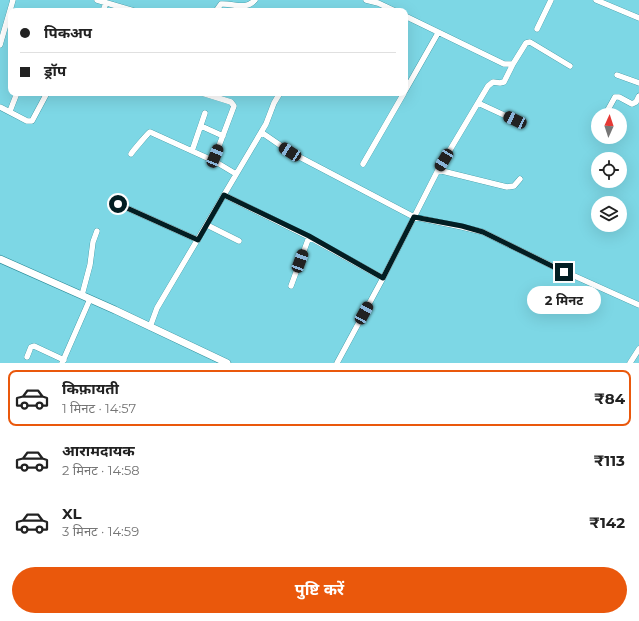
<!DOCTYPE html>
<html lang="hi">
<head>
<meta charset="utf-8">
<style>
	:root { --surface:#fff; --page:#f6f6f6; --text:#222; --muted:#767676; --line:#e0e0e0; --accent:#ea580c }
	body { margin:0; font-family:Montserrat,"Noto Sans Devanagari",sans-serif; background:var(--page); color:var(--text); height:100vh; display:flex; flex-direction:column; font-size:15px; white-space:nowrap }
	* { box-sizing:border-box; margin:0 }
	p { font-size:13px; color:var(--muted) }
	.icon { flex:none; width:22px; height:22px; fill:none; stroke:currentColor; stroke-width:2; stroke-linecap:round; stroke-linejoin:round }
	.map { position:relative; height:363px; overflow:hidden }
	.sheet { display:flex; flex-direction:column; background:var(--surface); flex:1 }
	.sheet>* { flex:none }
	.banner { position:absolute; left:8px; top:8px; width:400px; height:88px; border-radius:8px; box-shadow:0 4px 16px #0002; display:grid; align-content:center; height:88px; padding:0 12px; background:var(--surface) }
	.needle { width:26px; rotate:3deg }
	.controls { position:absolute; left:591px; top:108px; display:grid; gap:8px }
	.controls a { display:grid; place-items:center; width:36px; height:36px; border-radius:50%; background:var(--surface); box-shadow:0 4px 16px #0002; font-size:20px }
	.end { position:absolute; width:18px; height:18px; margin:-9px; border:5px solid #021e23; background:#fff; box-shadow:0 0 0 2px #fff }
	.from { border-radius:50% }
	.bubble { position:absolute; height:28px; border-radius:14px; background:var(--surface); box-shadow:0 4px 16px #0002; font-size:13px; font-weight:700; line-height:28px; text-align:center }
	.car { position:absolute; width:12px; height:24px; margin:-12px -6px; border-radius:5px; box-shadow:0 0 3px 1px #0007; background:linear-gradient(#222 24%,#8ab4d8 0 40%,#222 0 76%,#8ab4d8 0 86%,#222 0) }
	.banner b { display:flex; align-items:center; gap:14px; height:38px; font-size:15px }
	.banner b+b { border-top:1px solid var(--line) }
	.banner i { width:10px; height:10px; background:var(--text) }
	ul { padding:7px 0 0; list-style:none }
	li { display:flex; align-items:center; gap:12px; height:56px; margin:0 8px 6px; padding:0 4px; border:2px solid transparent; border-radius:8px }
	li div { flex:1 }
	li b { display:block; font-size:15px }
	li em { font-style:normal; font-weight:700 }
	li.on { border-color:var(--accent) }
	li>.icon { width:36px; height:36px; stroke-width:1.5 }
	.action { display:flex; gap:8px; margin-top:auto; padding:8px 12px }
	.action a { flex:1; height:46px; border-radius:24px; background:var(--accent); color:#fff; font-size:16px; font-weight:700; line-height:46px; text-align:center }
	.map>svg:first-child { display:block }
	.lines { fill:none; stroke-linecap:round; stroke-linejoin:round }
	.minor-casing { stroke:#248794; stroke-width:6 }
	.tertiary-casing { stroke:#248794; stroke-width:8 }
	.minor { stroke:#fff; stroke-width:5.5 }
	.tertiary { stroke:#fff; stroke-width:7 }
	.route { stroke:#021e23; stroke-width:5 }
</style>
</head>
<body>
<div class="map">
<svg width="639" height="363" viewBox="0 0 639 363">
	<rect width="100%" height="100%" fill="#7dd7e5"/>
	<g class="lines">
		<!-- minor casing -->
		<g class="minor-casing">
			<path id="minor" d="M97,0l37,11
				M366,0l12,3 17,8
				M596,0l43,18
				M103,11l3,-8
				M216,11l5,-7c13,-1 24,7 34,-4
				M405,16l99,48h9l13,-21 4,-1 40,24
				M537,29l14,-29
				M0,45l13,-45
				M617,75l22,8
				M405,91l33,-58
				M202,93l29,9 3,4 -20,53 2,3 20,12
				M478,103l37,17
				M0,107l27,14h5l15,-28
				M10,111l7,-18
				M605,115l10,-18h4l13,7 4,-2 3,-6
				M201,126l22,10
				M261,132l29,20 124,65 48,10 21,5 67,33 89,40
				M192,151l13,-38
				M131,154c1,-2 17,-21 19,-22l64,29
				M363,164l41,-71
				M438,170l69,17 7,-1 6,-7
				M224,195l85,42 74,41
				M118,204l80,36
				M207,225l32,16
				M291,286l18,-49
				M82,295l8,-30 3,-23 4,-11
				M150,327l7,-19 109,-184 8,-21 6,-10
				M27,357l4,-10 3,-1 30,14
				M62,363l28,-64
				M337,363l46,-85 55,-108 50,-84 5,-4 7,1 4,-1 9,-18
				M630,363l9,-14"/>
		</g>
		<!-- tertiary casing -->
		<g class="tertiary-casing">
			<path id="tertiary" d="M0,259l115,51 112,53"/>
		</g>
		<!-- minor -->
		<use href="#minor" class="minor"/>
		<!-- tertiary -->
		<use href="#tertiary" class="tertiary"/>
	</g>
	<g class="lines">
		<!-- route -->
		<path class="route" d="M118,204l80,36 26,-45 85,41 74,42 31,-61 48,9 21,6 81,40"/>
	</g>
</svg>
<div class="controls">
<a><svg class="needle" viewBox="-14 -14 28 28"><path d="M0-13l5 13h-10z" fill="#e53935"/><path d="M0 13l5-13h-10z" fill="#767676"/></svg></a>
<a><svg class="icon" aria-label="locate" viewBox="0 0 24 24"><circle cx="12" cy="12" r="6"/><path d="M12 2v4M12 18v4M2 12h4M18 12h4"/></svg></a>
<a><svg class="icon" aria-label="layers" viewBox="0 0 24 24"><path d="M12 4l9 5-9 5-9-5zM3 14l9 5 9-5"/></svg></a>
</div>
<i class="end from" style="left:118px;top:204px"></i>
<i class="end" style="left:564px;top:272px"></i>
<div class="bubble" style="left:527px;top:286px;width:74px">2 मिनट</div>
<i class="car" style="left:515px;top:120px;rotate:295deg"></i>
<i class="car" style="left:290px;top:152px;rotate:303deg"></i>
<i class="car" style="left:215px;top:156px;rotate:22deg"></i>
<i class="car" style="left:444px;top:160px;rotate:211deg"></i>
<i class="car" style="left:300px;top:261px;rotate:20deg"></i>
<i class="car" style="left:364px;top:313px;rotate:29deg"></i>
<div class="banner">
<b><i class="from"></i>पिकअप</b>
<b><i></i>ड्रॉप</b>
</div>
</div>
<section class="sheet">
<ul>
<li class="on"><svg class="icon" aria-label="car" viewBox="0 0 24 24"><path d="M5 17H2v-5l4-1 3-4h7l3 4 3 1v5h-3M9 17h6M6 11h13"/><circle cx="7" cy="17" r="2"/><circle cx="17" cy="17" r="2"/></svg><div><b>किफ़ायती</b><p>1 मिनट · 14:57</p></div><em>₹84</em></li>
<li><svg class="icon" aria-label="car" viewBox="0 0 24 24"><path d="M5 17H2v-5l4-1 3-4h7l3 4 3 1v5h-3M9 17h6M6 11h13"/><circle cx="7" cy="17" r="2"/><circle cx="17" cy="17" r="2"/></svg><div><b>आरामदायक</b><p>2 मिनट · 14:58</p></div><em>₹113</em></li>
<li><svg class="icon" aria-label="car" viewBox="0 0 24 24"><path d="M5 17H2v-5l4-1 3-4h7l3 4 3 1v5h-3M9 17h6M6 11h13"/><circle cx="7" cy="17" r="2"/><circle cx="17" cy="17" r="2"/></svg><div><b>XL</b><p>3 मिनट · 14:59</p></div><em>₹142</em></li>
</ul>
<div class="action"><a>पुष्टि करें</a></div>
</section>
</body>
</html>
